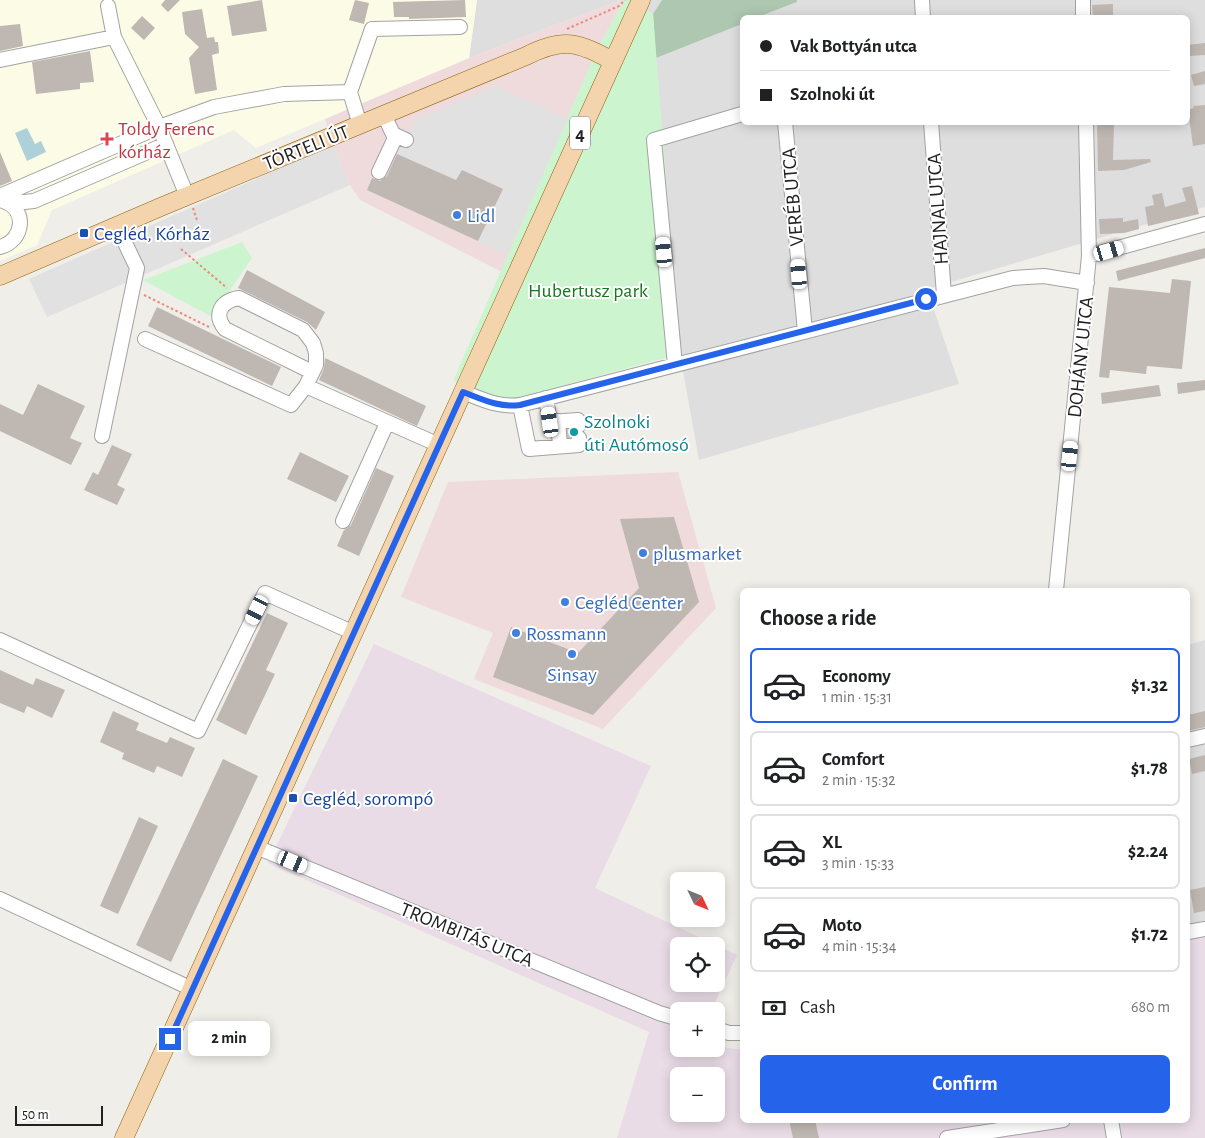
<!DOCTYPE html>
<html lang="en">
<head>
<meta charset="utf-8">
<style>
	:root { --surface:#fff; --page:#f2f2f2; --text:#202124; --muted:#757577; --line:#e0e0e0; --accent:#2563eb }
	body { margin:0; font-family:"Alegreya Sans",sans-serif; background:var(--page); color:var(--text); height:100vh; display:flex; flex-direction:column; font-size:19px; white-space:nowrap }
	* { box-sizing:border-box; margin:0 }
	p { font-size:16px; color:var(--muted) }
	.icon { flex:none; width:28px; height:28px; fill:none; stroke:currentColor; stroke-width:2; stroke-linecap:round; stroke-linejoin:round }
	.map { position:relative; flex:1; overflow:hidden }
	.details { position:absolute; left:740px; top:588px; width:450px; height:535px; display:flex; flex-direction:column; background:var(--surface); border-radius:8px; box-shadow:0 2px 12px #0003 }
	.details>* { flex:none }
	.hud { position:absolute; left:740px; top:15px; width:450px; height:110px; border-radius:8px; box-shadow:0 2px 12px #0003; display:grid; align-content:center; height:110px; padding:0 20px; background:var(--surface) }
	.needle { width:32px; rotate:133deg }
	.fabs { position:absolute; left:670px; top:872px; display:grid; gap:10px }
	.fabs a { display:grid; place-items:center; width:55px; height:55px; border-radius:8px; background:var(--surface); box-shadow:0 2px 12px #0003; font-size:25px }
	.scale { position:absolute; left:15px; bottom:12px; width:88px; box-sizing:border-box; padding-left:5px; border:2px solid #212121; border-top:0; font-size:14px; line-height:18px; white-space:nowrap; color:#212121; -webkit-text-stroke:4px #fff; paint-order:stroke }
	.end { position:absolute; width:22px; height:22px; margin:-11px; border:6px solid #2563eb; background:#fff; box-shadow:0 0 0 2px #fff }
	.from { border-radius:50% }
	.bubble { position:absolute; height:35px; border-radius:8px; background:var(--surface); box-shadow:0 2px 12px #0003; font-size:16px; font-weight:600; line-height:35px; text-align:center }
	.car { position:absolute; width:15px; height:30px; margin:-15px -8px; border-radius:6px; box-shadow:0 0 4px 1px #0007; background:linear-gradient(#fff 24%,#345 0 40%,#fff 0 76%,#345 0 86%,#fff 0) }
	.hud b { display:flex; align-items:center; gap:18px; height:48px; font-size:19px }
	.hud b+b { border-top:1px solid var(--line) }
	.hud i { width:12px; height:12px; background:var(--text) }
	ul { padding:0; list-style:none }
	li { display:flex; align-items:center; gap:15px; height:75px; margin:0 10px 8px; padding:0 10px; border:2px solid var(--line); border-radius:8px }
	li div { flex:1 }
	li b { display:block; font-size:19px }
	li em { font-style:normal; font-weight:600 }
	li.active { border-color:var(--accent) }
	li>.icon { width:45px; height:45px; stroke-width:1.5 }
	h2 { padding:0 20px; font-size:22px; line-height:60px }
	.pay { display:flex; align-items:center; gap:12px; height:55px; padding:0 20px; font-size:19px }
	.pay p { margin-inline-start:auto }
	.primary-button { display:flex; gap:10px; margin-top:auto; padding:10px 20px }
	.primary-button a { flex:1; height:58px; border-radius:8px; background:var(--accent); color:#fff; font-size:20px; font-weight:600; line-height:58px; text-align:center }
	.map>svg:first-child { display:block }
	.residential { fill:#dfdede }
	.commercial { fill:#efdbdb }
	.industrial { fill:#e9dce6; fill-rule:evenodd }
	.education { fill:#fcfce6 }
	.cemetery { fill:#adc7b0 }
	.park { fill:#ccf5cf }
	.parking { fill:#e1e1e1 }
	.water { fill:#aed0d9 }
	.building { fill:#beb7b2 }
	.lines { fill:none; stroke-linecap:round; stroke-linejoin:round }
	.minor-tunnel { stroke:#c7c5c1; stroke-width:14; stroke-dasharray:14 7; stroke-linecap:butt }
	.minor-casing { stroke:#a2a2a2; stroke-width:16 }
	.major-casing { stroke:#8e6410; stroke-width:19 }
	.path { stroke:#ec897f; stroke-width:2; stroke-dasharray:2.5 2.5; stroke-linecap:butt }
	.minor { stroke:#fff; stroke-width:14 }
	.major { stroke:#f3d4ac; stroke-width:18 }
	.route { stroke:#2563eb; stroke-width:6 }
	.health-dot { fill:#e0444e; stroke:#fff; stroke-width:2 }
	.shop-dot { fill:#3f7fe0; stroke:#fff; stroke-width:2 }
	.transit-dot { fill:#1a4fb4; stroke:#fff; stroke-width:2 }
	.culture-dot { fill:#0f9aa8; stroke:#fff; stroke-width:2 }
	.labels { text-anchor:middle; stroke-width:4; stroke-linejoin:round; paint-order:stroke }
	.shield { fill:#fff; stroke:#646464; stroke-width:1 }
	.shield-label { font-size:19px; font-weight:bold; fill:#212121 }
	.health-label { font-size:20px; fill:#be3a42; stroke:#fff; text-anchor:start }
	.street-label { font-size:20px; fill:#212121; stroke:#fff }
	.shop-label { font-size:20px; fill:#366cbe; stroke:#fff; text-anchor:start }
	.transit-label { font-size:20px; fill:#164399; stroke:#fff; text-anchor:start }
	.park-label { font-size:20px; fill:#18761f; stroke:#fff }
	.culture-label { font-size:20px; fill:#0d838f; stroke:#fff; text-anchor:start }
</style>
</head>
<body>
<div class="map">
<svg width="1205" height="1138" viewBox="0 0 1205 1138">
	<rect width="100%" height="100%" fill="#f0eee9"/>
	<!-- residential -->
	<path class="residential" d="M477,0h143l-151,58z
		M629,0h33l-9,14z
		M797,0h408v207l-278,82 32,95 -260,76 -19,-106 -24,-296 86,-34v98h446v-104l-430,-1 39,-15z
		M1205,640v285l-17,3v-283z"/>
	<!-- commercial -->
	<path class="commercial" d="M620,0h4l-28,52 -94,220 -142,-72 -10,-15 -17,-40 -8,-26 144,-61z
		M678,472l38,136 -113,121 -129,-50 19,-46 -92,-36 47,-115z"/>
	<!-- industrial -->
	<path class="industrial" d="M374,644l277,122 -56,122 142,67 -26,56h-32v38h37v-3l26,4v70h446v-192l17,-3v213h-588l32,-106 -381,-169zM679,946h37v38h-37zM679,1076h37v38h-37z"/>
	<!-- education -->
	<path class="education" d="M0,0h477l-8,58 -213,90 -22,-18 -182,80 -15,35 -37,16z"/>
	<!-- cemetery -->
	<path class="cemetery" d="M662,0h135v2l-39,15 -16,1v6l-86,34 -3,-44z"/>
	<!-- park -->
	<path class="park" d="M624,0h5l24,14 27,340 -171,46 -21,-5 -35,-14 143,-329z
		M242,242l10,16 -40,59 -69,-37z"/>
	<!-- parking -->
	<path class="parking" d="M496,86l72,33 -62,136 -28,-14 25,-52 -41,-19 -6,10 -61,-26 19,-34z
		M333,145l17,40 -303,132 -18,-38z"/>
	<!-- water -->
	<path class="water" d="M27,128l8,16 6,-3 5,11 -19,9 -12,-28z"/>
	<!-- building -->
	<path class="building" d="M165,0h15l-12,12 -7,-7z
		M262,0l5,31 -35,5 -5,-30z
		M355,0l14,3 -5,21 -15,-4z
		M465,0l1,17 -57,2v-2h-15l-1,-15z
		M1113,4v14h-20l-1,-13z
		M202,9l5,29 7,-1 1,5h3l1,11 -7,2 5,35 -22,4 -6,-36 10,-11 -14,-13 -3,-22z
		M142,16l13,12 -11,12 -13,-12z
		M20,24l3,22 -23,5v-25z
		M1205,43v12l-17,1v-11z
		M90,51l4,31 -14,1v6l-44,5 -4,-32z
		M1205,71v13l-11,2 -3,-11z
		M1205,105v39l-12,2 -5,-36 6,-2 -1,-2z
		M1097,122h17l-1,38 37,-1 1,3 -27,8 -26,1z
		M0,152l12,29 -12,5z
		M397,154l59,26 6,-10 41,19 -25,52 -111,-51 5,-12 8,3 7,-5z
		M1192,186l7,28 -51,12 -3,-19 9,-2 -2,-10 10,-2 3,14 21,-6 -4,-13z
		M1123,218v4l15,-3 1,10 -15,4 -24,1 -1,-15z
		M1205,248v10l-87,23 -2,-10z
		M247,270l78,42 -9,18 -9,-8 -69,-34z
		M1172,279l19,2 -9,88 -35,-3 -1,8 -36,-4 -1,8 -10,-1 10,-90 61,6z
		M157,307l124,60 -9,19 -124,-60z
		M325,358l101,48 -9,20 -98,-46 5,-12z
		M1205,380v10l-27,4 -1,-11z
		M38,384l47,22 -15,32 12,5 -11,22 -71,-34v-27l23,11z
		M1159,385l2,11 -59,8 -1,-11z
		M112,445l20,9 -15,31 8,4 -8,16 -33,-15 9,-18 5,3z
		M300,452l49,24 -13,26 -49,-23z
		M376,468l18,8 -35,80 -22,-10 7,-16 7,-5z
		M674,517l25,85 -106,113 -100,-38 18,-50 67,26 61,-65 -19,-69z
		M267,613l21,10 -22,47 9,4 -29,61 -30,-15z
		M0,670l33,15 3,-7 29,12 -13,28 -25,-12 -3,7 -24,-10z
		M113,711l26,12 -3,7 31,13 3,-6 25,11 -13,29 -25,-11 -3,7 -32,-14 2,-6 -24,-11z
		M1205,711v16l-17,4v-16z
		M1205,755v16l-13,3 -3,-15z
		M223,759l35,17 -87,186 -35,-17z
		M139,817l19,9 -40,88 -18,-8z
		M1205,887v24l-11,2 -4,-23z
		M789,1120h26l4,18h-26z"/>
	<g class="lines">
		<!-- minor-tunnel -->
		<path class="minor-tunnel" d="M568,427l1,12"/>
		<!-- minor casing -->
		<g class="minor-casing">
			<path id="minor" d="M922,0l1,18
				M1083,0v18
				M108,6l6,31 45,90 28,69
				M0,60l114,-23
				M384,115l9,19 13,6
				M785,122l20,209
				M931,122l13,173
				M360,125l-10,-33 22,-63 88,-2
				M379,172l17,-36
				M0,196l159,-69 55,-20 70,-13 66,-2
				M1,200l23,2 10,-1 132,-57
				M0,247c24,-6 28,-38 3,-46
				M1089,256l116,-32
				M145,339l146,66 15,-19
				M675,365l-21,-225 88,-26
				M312,372l-87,-43c-12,-15 -4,-28 14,-31l64,32 10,13 3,10v12l-10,21 133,59
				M463,392c19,7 36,16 57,13l493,-127 31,-2 43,7
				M546,398l4,24 28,-2v6
				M520,405l9,44 50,-4v-7
				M558,421l2,25
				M102,436l35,-168 -20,-42
				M343,521l44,-98
				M1056,590l33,-334 -3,-134
				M0,640l198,91 67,-138 89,40
				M1188,740l17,-4
				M256,847l403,166 20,6
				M0,899l192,90
				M1188,932l17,-3
				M716,1029l13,4h13
				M1111,1120l3,18
				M947,1138l116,-18"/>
		</g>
		<!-- major casing -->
		<g class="major-casing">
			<path id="major" d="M0,276l163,-70 363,-150c38,-19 51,-14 87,5
				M124,1138l517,-1138"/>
		</g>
		<!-- path -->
		<path class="path" d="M567,29l52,-23 6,-6
			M193,208l4,12
			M181,249l46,39
			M144,295l65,32"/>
		<!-- minor -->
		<use href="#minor" class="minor"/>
		<!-- major -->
		<use href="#major" class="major"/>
	</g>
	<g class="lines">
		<!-- route -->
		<path class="route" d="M170,1039l293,-647c19,7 36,16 57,13l406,-106"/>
	</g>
	<!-- markers -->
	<path class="health-dot" d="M104.5 131.5h5v5h5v5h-5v5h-5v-5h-5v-5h5z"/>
	<g class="shop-dot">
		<circle cx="457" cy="215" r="5"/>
		<circle cx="643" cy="553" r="5"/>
		<circle cx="565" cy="602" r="5"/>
		<circle cx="516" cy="633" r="5"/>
		<circle cx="572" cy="654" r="5"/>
	</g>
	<g class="transit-dot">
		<rect x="79" y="228" width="10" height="10" rx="2.5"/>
		<rect x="288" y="793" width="10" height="10" rx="2.5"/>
	</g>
	<circle class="culture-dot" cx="574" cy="432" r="5"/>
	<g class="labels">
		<!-- shield labels -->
		<rect class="shield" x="570" y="116.5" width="20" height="33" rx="4"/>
		<g class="shield-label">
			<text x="580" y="140">4</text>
		</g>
		<!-- health labels -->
		<g class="health-label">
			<text x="118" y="135">Toldy Ferenc<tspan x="118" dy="23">kórház</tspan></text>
		</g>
		<!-- street labels -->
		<g class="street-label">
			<text transform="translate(306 147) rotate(-22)" y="7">TÖRTELI ÚT</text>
			<text transform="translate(792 197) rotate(-95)" y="7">VERÉB UTCA</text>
			<text transform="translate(937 209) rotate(-94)" y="7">HAJNAL UTCA</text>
			<text transform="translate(1080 357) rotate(-84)" y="7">DOHÁNY UTCA</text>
			<text transform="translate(467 934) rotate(22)" y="7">TROMBITÁS UTCA</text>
		</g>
		<!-- shop labels -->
		<g class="shop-label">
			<text x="467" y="222">Lidl</text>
			<text x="653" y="560">plusmarket</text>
			<text x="575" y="609">Cegléd Center</text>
			<text x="526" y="640">Rossmann</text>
			<text x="572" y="681" text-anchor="middle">Sinsay</text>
		</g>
		<!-- transit labels -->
		<g class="transit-label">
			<text x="94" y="240">Cegléd, Kórház</text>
			<text x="303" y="805">Cegléd, sorompó</text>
		</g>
		<!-- park labels -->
		<g class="park-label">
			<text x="588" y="297">Hubertusz park</text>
		</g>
		<!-- culture labels -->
		<g class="culture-label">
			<text x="584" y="428">Szolnoki<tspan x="584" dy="23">úti Autómosó</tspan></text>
		</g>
	</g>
</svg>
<div class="fabs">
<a><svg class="needle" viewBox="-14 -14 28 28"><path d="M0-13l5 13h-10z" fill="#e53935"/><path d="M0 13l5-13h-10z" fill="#757577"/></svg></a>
<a><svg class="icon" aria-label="locate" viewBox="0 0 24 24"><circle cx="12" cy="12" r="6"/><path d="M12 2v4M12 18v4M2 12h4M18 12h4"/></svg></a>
<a>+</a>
<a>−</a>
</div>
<div class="scale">50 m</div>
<i class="end from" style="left:926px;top:299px"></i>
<i class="end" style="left:170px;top:1039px"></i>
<div class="bubble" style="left:188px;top:1021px;width:82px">2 min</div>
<i class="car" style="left:1109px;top:251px;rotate:74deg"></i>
<i class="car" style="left:664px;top:252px;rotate:355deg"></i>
<i class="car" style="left:799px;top:274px;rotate:355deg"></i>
<i class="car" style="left:550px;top:422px;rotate:352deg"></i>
<i class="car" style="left:1070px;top:456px;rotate:6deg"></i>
<i class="car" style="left:257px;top:610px;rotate:206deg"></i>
<i class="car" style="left:293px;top:862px;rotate:113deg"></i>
<div class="hud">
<b><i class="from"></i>Vak Bottyán utca</b>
<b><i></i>Szolnoki út</b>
</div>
<section class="details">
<h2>Choose a ride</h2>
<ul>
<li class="active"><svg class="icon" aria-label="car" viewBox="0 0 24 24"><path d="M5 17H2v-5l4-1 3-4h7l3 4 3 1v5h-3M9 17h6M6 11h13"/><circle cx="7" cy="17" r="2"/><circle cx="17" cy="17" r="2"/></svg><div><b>Economy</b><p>1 min · 15:31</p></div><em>$1.32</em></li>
<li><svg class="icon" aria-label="car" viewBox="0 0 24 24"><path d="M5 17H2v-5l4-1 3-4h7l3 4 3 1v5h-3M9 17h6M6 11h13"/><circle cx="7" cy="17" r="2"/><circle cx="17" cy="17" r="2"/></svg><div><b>Comfort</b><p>2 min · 15:32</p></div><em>$1.78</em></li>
<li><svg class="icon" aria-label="car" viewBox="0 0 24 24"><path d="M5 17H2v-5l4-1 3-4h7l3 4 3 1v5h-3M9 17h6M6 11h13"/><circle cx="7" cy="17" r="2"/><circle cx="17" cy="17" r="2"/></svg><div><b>XL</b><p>3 min · 15:33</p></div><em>$2.24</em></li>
<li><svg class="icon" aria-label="car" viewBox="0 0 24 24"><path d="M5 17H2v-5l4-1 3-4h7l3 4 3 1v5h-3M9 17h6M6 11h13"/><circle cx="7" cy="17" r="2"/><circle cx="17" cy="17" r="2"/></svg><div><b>Moto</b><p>4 min · 15:34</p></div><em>$1.72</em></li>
</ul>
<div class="pay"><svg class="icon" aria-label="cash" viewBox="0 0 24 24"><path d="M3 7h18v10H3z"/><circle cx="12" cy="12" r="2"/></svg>Cash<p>680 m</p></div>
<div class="primary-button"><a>Confirm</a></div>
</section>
</div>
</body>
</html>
